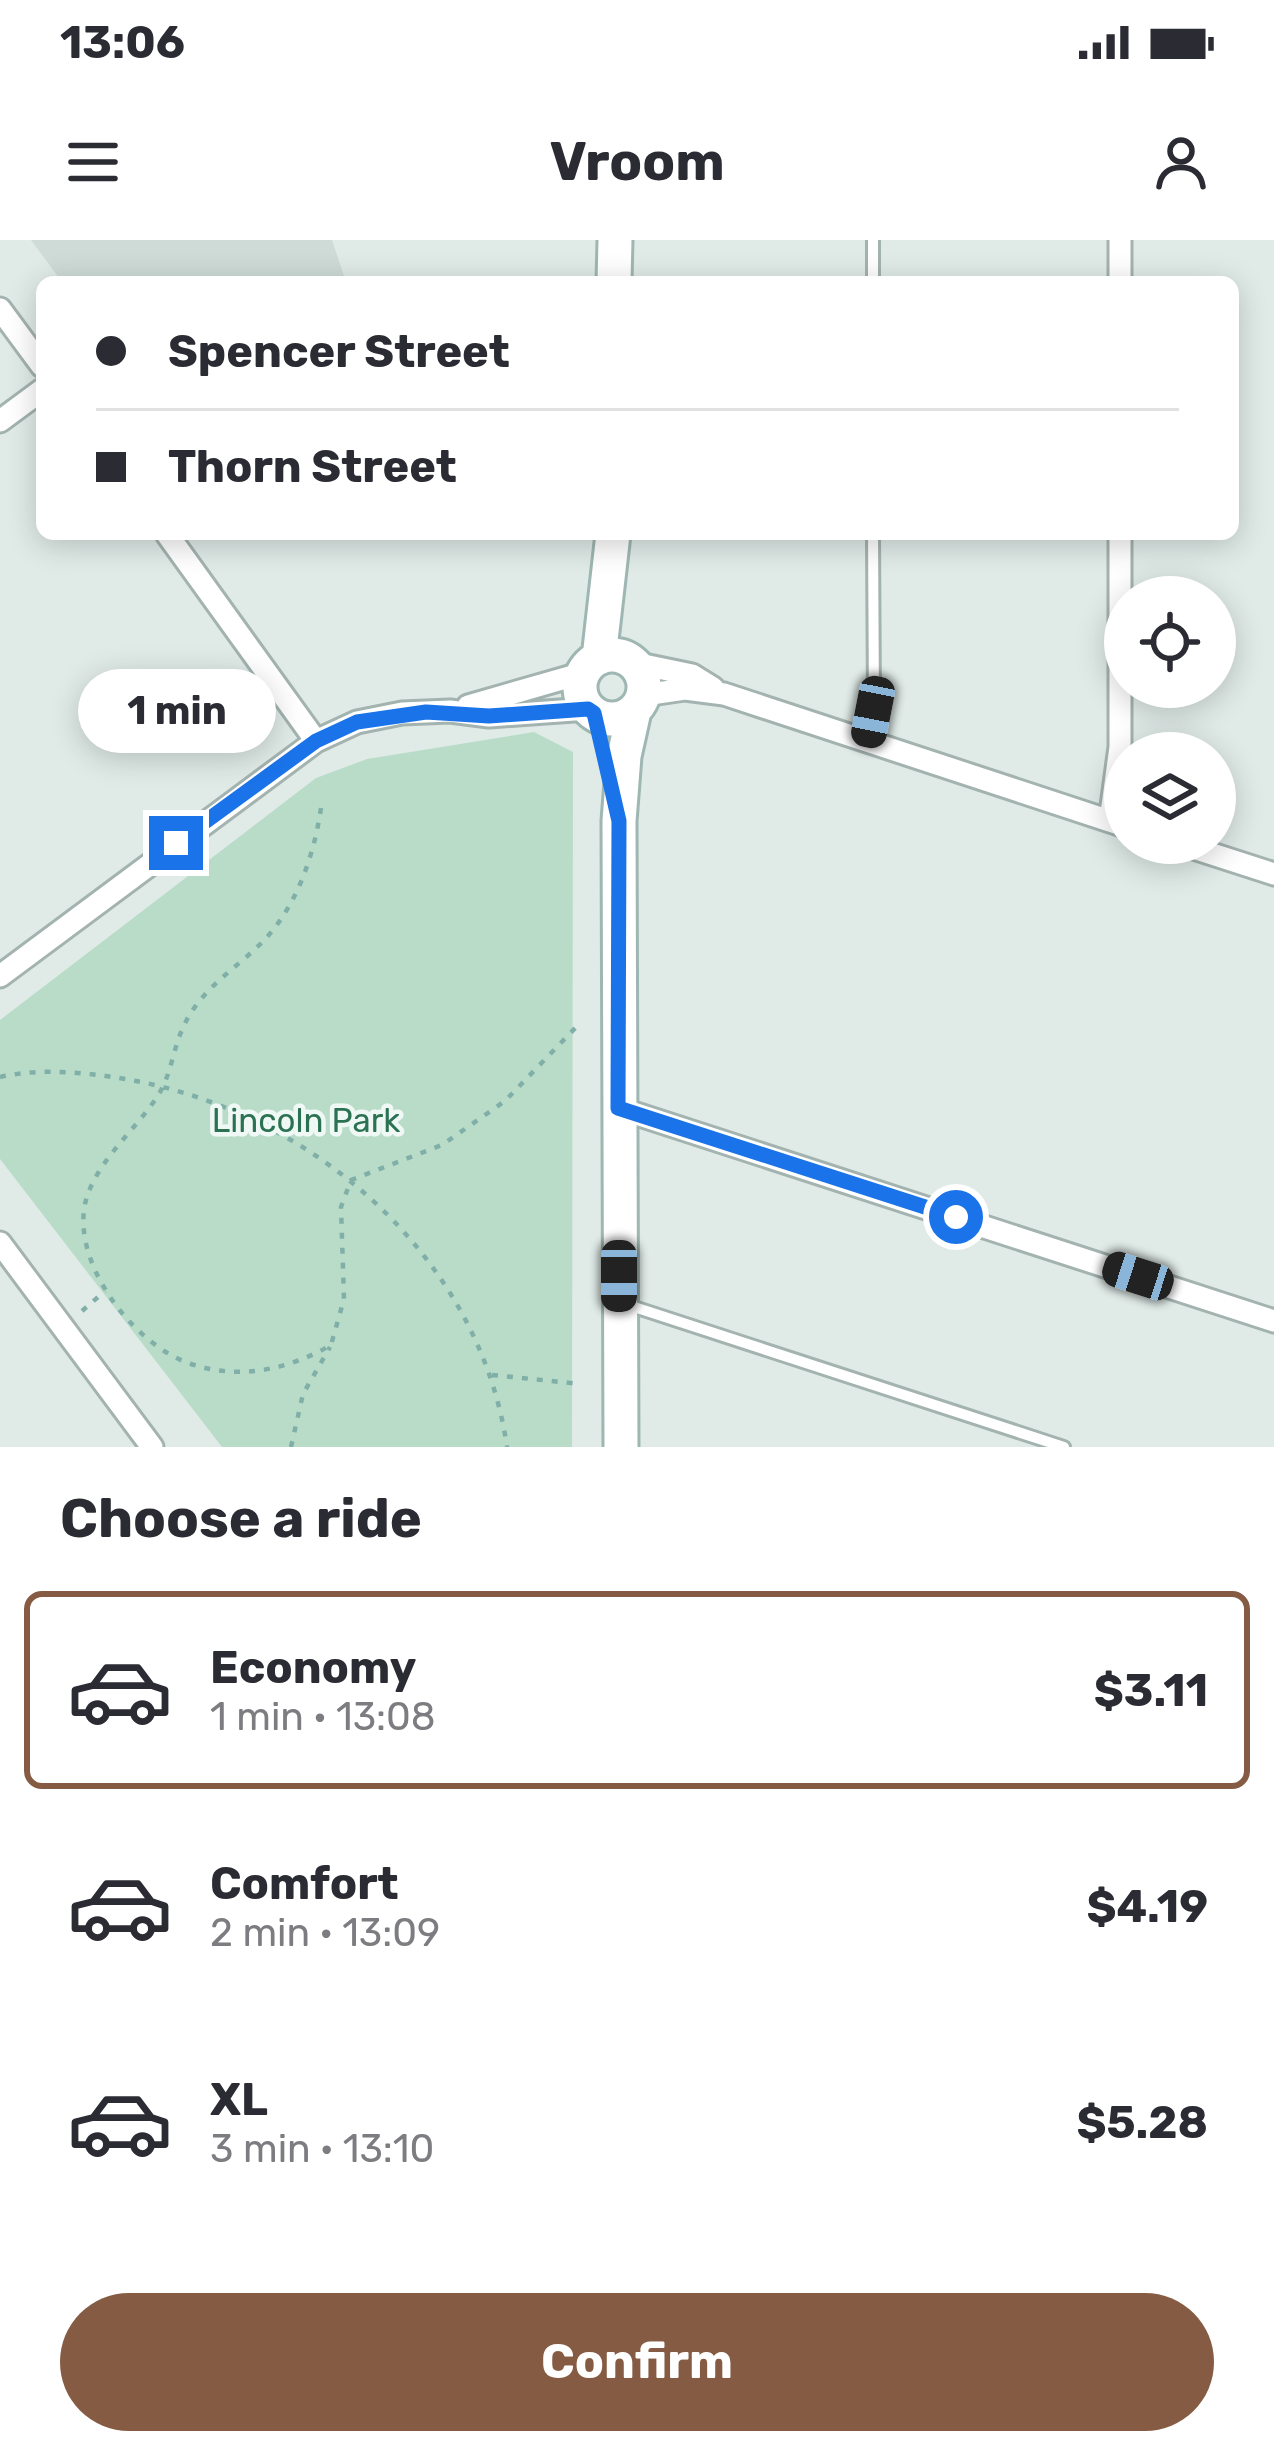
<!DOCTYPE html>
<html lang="en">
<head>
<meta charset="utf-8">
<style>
	:root { --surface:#fff; --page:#f7f7f7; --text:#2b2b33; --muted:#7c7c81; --line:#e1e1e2; --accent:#855c43 }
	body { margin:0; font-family:Rubik,sans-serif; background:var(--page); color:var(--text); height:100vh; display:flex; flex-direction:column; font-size:45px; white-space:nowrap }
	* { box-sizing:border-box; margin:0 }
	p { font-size:39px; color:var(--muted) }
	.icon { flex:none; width:66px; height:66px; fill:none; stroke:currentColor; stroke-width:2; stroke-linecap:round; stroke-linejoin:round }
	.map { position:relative; height:1207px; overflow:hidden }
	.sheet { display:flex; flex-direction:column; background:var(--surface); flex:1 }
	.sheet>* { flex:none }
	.banner { position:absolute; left:36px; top:36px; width:1203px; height:264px; border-radius:18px; box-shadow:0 6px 30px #0003; display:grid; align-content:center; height:264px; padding:0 60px; background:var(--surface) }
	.buttons { position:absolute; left:1104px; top:336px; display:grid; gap:24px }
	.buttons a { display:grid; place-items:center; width:132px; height:132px; border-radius:50%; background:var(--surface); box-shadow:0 6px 30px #0003; font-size:60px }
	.end { position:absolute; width:54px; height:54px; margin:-27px; border:15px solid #1a73e8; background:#fff; box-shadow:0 0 0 6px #fff }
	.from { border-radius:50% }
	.bubble { position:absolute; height:84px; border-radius:42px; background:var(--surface); box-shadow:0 6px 30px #0003; font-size:39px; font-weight:700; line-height:84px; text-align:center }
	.car { position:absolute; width:36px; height:72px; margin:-36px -18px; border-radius:15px; box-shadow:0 0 9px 3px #0007; background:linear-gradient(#222 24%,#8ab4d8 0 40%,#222 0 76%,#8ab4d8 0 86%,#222 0) }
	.banner b { display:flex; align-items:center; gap:42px; height:114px; font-size:45px }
	.banner b+b { border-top:3px solid var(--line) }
	.banner i { width:30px; height:30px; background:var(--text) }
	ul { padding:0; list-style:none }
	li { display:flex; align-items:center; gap:36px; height:198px; margin:0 24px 18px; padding:0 36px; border:6px solid transparent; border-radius:18px }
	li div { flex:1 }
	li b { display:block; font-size:45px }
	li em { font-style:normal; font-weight:700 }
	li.on { border-color:var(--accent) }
	li>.icon { width:108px; height:108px; stroke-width:1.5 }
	h2 { padding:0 60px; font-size:54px; line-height:144px }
	.button { display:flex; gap:24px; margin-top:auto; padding:24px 60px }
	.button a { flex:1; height:138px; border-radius:72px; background:var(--accent); color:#fff; font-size:48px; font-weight:700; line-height:138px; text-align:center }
	.status { display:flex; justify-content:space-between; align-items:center; height:84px; padding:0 60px; background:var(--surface); direction:ltr }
	.status svg { height:33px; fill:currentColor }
	header { display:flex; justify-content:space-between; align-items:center; height:156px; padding:0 60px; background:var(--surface); font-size:54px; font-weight:700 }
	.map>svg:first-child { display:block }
	.built { fill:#cedbd7 }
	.green { fill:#b9dcc9 }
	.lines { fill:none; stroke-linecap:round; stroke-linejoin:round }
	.service-casing { stroke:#a3b3b0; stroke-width:16 }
	.minor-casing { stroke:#a3b3b0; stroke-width:27 }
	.secondary-casing { stroke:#9fb7b2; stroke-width:39 }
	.path { stroke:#80afa8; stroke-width:4.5; stroke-dasharray:6 9; stroke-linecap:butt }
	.service { stroke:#fff; stroke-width:10 }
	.minor { stroke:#fff; stroke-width:21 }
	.secondary { stroke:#fff; stroke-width:33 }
	.route { stroke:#1a73e8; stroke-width:15 }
	.labels { text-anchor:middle; stroke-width:9; stroke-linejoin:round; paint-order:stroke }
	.park-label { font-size:33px; fill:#2b7253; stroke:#f0f8f5 }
</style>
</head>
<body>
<div class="status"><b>13:06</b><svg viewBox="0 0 49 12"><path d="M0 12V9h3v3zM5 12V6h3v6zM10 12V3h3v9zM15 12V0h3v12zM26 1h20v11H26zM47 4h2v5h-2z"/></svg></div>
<header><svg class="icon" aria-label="menu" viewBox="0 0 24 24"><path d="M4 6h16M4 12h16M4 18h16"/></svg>Vroom<svg class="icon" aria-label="person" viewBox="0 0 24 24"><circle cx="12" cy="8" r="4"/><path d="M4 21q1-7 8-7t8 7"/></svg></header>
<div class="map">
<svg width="1274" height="1207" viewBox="0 0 1274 1207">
	<rect width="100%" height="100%" fill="#e0ebe8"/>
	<!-- built -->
	<path class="built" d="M31,0h301l14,42h-284z"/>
	<!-- green -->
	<path class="green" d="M534,492l39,20 -1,695h-350l-222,-288v-139l316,-242 51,-19z"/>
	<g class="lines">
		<!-- service casing -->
		<g class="service-casing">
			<path id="service" d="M873,0v42
				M867,500l7,-34 -1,-172
				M628,1065l436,142"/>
		</g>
		<!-- minor casing -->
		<g class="minor-casing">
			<path id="minor" d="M1120,0v42
				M0,69l42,57
				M0,181l42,-31
				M167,294l149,207
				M634,423l58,12 21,13
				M644,455l41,-6 39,5 401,132
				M468,466l115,-33
				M1110,581l10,-74v-213
				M1178,603l96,31
				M0,736l316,-235 41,-19 45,-9 48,-2 39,5 99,-7
				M618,868l656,213
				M0,1003l152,204"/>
		</g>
		<!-- secondary casing -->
		<g class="secondary-casing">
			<path id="secondary" d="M614,42l1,-42
				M580 447a32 32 0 1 1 64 0a32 32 0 1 1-64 0Z
				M599,418l14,-124
				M621,1207l-2,-626 5,-65 10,-45"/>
		</g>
		<!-- path -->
		<path class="path" d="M321,568c-6,41 -20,85 -45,118 -22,30 -56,48 -78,77 -26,32 -22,62 -39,91 -21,33 -55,60 -70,97 -26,63 43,154 102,173 48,16 97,6 140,-19l13,-46 -3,-92 10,-27 91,-35 63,-44 75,-78
			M0,837c42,-10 94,-4 136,4 181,35 344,178 371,366
			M82,1071l23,-20
			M492,1135l89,9
			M291,1207l12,-53 27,-47"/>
		<!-- service -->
		<use href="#service" class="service"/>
		<!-- minor -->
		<use href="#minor" class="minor"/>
		<!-- secondary -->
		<use href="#secondary" class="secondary"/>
	</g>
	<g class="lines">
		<!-- route -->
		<path class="route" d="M176,603l140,-102 41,-19 69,-10 63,4 99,-7 6,4 25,108 -1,287 338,109"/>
	</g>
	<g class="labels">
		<!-- park labels -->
		<g class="park-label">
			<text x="306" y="892">Lincoln Park</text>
		</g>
	</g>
</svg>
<div class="buttons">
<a><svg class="icon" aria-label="locate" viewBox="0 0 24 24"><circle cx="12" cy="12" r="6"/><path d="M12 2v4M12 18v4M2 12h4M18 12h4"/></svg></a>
<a><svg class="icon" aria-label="layers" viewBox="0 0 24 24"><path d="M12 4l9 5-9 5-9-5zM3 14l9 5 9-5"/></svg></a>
</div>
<i class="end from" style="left:956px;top:977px"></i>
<i class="end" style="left:176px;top:603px"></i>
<div class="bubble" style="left:78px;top:429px;width:198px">1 min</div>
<i class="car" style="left:873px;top:472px;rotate:191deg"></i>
<i class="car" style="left:619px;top:1036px;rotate:180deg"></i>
<i class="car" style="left:1138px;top:1036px;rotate:288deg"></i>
<div class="banner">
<b><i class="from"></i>Spencer Street</b>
<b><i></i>Thorn Street</b>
</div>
</div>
<section class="sheet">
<h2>Choose a ride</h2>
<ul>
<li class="on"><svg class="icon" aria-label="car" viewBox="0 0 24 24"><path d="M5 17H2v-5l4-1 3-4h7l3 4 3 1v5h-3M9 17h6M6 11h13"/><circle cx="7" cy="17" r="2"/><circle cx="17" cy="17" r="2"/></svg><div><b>Economy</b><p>1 min · 13:08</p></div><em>$3.11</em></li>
<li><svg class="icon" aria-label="car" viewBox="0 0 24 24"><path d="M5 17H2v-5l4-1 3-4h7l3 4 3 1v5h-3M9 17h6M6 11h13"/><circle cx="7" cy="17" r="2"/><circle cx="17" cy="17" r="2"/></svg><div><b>Comfort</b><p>2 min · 13:09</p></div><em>$4.19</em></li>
<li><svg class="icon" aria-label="car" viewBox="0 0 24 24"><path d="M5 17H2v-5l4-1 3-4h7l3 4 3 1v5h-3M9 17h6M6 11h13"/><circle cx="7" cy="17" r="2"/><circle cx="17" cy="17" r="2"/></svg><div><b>XL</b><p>3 min · 13:10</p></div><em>$5.28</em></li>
</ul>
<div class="button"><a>Confirm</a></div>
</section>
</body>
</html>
